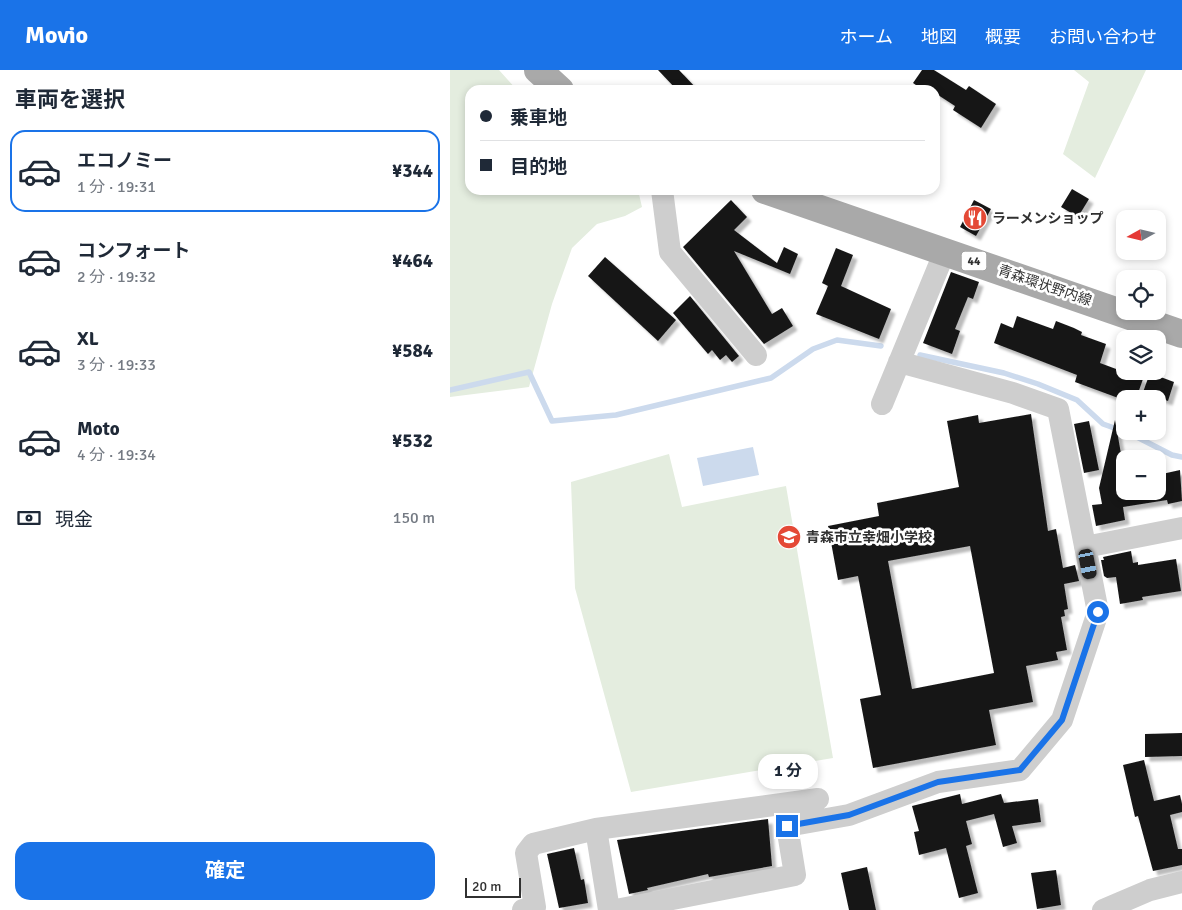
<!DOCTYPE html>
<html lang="ja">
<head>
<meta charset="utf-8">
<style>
	:root { --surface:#fff; --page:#f2f2f3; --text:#1f2937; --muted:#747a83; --line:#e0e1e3; --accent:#1a73e8 }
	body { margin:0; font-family:Signika,"Noto Sans JP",sans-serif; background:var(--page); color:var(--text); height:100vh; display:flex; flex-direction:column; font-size:19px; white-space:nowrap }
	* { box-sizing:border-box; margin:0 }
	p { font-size:16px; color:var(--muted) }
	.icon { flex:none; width:28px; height:28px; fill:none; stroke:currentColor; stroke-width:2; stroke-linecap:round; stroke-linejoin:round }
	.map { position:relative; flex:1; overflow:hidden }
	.details { display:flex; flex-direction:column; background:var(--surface); width:450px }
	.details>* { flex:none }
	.top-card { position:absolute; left:15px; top:15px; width:475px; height:110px; border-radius:15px; box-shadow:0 2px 8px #0003; display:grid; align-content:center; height:110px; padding:0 15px; background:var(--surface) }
	.needle { width:32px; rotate:262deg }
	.tools { position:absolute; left:666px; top:140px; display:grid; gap:10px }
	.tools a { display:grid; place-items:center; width:50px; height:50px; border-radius:10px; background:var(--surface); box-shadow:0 2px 8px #0003; font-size:25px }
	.scale { position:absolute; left:15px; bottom:12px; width:56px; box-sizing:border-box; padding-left:5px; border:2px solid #313131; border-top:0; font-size:14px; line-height:18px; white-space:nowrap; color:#313131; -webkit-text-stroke:4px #fff; paint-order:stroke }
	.end { position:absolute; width:22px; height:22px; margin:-11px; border:6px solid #1a73e8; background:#fff; box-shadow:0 0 0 2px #fff }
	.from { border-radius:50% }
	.bubble { position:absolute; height:35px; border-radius:15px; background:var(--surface); box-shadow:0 2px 8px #0003; font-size:16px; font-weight:700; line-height:35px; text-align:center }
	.car { position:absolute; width:15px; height:30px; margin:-15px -8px; border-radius:6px; box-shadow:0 0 4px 1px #0007; background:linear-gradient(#222 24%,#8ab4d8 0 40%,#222 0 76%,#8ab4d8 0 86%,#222 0) }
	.top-card b { display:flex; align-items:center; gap:18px; height:48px; font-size:19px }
	.top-card b+b { border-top:1px solid var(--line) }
	.top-card i { width:12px; height:12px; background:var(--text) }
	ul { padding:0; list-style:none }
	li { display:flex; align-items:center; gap:15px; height:82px; margin:0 10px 8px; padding:0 5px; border:2px solid transparent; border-radius:15px }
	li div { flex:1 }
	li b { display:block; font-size:19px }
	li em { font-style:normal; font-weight:700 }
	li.current { border-color:var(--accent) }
	li>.icon { width:45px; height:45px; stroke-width:1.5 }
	h2 { padding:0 15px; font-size:22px; line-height:60px }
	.pay { display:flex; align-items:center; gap:12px; height:55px; padding:0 15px; font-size:19px }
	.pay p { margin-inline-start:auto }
	.action { display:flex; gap:10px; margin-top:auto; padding:10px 15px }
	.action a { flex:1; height:58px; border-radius:15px; background:var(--accent); color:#fff; font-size:20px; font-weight:700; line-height:58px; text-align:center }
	header { display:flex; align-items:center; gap:30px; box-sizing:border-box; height:70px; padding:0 25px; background:var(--accent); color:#fff }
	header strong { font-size:24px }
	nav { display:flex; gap:28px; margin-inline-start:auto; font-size:18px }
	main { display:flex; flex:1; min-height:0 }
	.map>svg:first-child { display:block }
	.green { fill:#e4eddf }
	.water { fill:#ccdaed }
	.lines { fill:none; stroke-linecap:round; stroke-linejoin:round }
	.stream { stroke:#ccdaed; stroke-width:5.5 }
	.building { fill:#181818; fill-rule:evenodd; filter:url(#shadow) }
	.minor { stroke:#cecece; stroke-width:22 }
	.major { stroke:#a9a9a9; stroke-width:28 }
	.route { stroke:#1a73e8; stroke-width:6 }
	.labels { text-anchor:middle; stroke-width:5; stroke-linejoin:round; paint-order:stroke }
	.shield { fill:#fff; stroke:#6f6f6f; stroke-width:1 }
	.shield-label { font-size:12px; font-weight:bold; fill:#313131 }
	.poi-label { font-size:14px; font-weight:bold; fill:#313131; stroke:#fff; text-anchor:start }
	.street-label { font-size:14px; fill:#313131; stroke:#fff }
</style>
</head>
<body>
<header>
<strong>Movio</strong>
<nav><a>ホーム</a><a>地図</a><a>概要</a><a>お問い合わせ</a></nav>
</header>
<main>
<section class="details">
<h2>車両を選択</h2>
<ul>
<li class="current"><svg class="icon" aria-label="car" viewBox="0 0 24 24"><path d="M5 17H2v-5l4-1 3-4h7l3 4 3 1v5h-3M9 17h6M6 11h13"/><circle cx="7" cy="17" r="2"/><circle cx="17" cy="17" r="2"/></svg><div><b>エコノミー</b><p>1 分 · 19:31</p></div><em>¥344</em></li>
<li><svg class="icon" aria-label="car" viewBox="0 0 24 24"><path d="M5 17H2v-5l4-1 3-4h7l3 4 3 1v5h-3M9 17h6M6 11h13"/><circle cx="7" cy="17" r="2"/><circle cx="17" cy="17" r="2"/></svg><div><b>コンフォート</b><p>2 分 · 19:32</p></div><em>¥464</em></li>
<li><svg class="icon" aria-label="car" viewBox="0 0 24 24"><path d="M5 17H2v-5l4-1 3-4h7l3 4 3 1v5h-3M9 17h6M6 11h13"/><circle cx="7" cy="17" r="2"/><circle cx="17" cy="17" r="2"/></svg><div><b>XL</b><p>3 分 · 19:33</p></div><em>¥584</em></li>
<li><svg class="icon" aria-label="car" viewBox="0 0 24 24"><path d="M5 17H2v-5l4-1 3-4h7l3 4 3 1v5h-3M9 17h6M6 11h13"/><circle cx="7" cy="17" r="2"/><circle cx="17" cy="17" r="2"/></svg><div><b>Moto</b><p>4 分 · 19:34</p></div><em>¥532</em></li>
</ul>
<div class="pay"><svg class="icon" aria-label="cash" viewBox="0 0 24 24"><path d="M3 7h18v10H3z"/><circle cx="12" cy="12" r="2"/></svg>現金<p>150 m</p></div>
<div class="action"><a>確定</a></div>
</section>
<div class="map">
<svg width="732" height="840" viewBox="0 0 732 840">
	<defs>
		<filter id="shadow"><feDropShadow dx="4.5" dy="4.5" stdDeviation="1" flood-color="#0004"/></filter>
	</defs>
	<rect width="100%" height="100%" fill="#fff"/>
	<!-- green -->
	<path class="green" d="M0,0h49l18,20h-47v100h168l4,17 -17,9 -28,8 -25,24 -20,56 -23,83 -79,10z
		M624,0h72l-51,108 -32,-24 26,-72z
		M219,384l13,53 104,-21 47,272 -202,34 -56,-204 -4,-106z"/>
	<!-- water -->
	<path class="water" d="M303,377l6,28 -56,11 -6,-28z"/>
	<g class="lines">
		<!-- stream -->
		<path class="stream" d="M470,285l84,18 34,11 39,16 26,24 28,10 41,21 10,2
			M0,320l79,-18 23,49 64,-6 155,-37 42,-29 24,-9 44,6"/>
	</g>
	<!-- building -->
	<path class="building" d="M208,0h21l19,20h-21z
		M472,0h12l32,20 3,-4 27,18 -15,24 -28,-18 2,-4 -20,-13v-3h-12l-10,-7z
		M622,119l17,10 -11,18 -17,-10z
		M281,130l16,17 -13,13 43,33 7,-16 14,7 -8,20 -56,-23 38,63 10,-6 11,18 -29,18 -81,-97z
		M524,130l17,9 -15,27 -16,-9z
		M386,178l17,7 -12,31 50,23 -12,30 -63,-25 12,-28 -6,-3z
		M155,187l71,63 -18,21 -70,-65z
		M501,202l28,10 -6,17 -5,-2 -13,32 5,2 -8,23 -29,-11z
		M240,226l49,60 -7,6 -6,-7 -6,5 -8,-10 -4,4 -35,-41z
		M567,246l36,13 3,-8 18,7 8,4 -1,3 25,9 -6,19 43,16 -7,20h-15l-46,-17 2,-7 -83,-32 7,-20 12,5z
		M700,303l24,9 -6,19 -25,-9z
		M581,344l17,117 8,-2 7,39 12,-3 4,16 -15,3 4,25 -4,1 1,6 -4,1 6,33 -11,2 2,8 -32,6 7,36 -44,8 7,35 -123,23 -13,-69 21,-4 -23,-119 -20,4 -10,-54 51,-10 -2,-13 82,-16 -12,-66 31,-6 1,8zM520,476l24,127 -82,16 -24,-128z
		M665,350l10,56v15h40l-3,-17 18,-4 2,31 -14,3 -1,-4 -44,7 2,13 -29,6 -4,-21 10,-1 -3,-16z
		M639,351l10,49 -15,3 -10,-49z
		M681,481l2,12 5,-1v3l38,-6 5,32 -39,6 1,3 -23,4 -4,-27 -9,1 -3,-2 -3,-16h3l-1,-3z
		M732,663v23l-37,1v-23z
		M694,690l10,41 26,-6 2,9v8l-12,3 8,34h4v16l-29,6 -15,-55 -3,1 -12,-52z
		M510,724l2,10 39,-10 3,9 34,-4 3,23 -29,4 5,17 -14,4 -9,-33 -28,7 6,23 -6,2 12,47 -19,5 -13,-50 -27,7 -5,-23 5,-1 -7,-25z
		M318,749l4,47 -63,11 -1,-3 -61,14 1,2 -19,4 -12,-54z
		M124,778l7,32 3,-1 4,24 -29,5 -12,-54z
		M417,797l9,43h-27l-8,-37z
		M606,800l5,35 -24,4 -6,-36z"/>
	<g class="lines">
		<!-- minor -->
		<path class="minor" d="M212,120l8,62 86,103
			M432,334l63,-153
			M635,477l97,-19
			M146,759l13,81
			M73,840l12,-3 -9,-54 7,-9 63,-15 222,-30
			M166,840l179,-35 -8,-49 62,-11 89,-33 82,-12 42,-50 36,-108 -40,-203 -45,-16 -114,-31
			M653,840l47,-20 32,-8"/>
		<!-- major -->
		<path class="major" d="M88,0l22,20
			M315,120l417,144"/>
	</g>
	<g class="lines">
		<!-- route -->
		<path class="route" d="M337,756l62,-11 89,-33 82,-12 42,-50 36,-108"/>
	</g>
	<!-- icons -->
	<defs>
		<g id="restaurant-disc" transform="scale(1.25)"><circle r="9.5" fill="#e44936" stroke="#fff"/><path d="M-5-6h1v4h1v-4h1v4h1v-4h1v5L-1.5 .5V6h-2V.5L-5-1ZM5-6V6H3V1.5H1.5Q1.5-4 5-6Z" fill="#fff"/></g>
		<g id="school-disc" transform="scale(1.25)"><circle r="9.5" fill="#e44936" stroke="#fff"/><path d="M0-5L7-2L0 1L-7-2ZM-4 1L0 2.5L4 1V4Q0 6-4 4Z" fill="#fff"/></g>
	</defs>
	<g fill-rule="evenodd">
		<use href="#restaurant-disc" x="525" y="148"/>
		<use href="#school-disc" x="339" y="467"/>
	</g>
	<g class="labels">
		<!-- shield labels -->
		<rect class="shield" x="511.5" y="181.5" width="25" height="19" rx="4"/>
		<g class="shield-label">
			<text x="524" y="195">44</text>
		</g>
		<!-- poi labels -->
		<g class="poi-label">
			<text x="542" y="153">ラーメンショップ</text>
			<text x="356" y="472">青森市立幸畑小学校</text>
		</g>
		<!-- street labels -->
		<g class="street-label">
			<text transform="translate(595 215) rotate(19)" y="5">青森環状野内線</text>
		</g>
	</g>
</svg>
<div class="tools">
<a><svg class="needle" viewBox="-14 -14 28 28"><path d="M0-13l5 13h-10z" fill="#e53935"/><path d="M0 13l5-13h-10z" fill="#747a83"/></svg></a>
<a><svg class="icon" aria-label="locate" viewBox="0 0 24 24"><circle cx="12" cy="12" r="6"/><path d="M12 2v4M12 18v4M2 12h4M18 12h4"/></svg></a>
<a><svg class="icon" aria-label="layers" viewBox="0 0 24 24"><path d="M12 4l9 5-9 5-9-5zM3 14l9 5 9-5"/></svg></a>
<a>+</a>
<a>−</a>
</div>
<div class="scale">20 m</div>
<i class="end from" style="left:648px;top:542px"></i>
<i class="end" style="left:337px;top:756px"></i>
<div class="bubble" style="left:308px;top:684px;width:60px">1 分</div>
<i class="car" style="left:638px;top:494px;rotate:169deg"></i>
<div class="top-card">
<b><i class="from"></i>乗車地</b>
<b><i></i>目的地</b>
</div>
</div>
</main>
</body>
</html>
